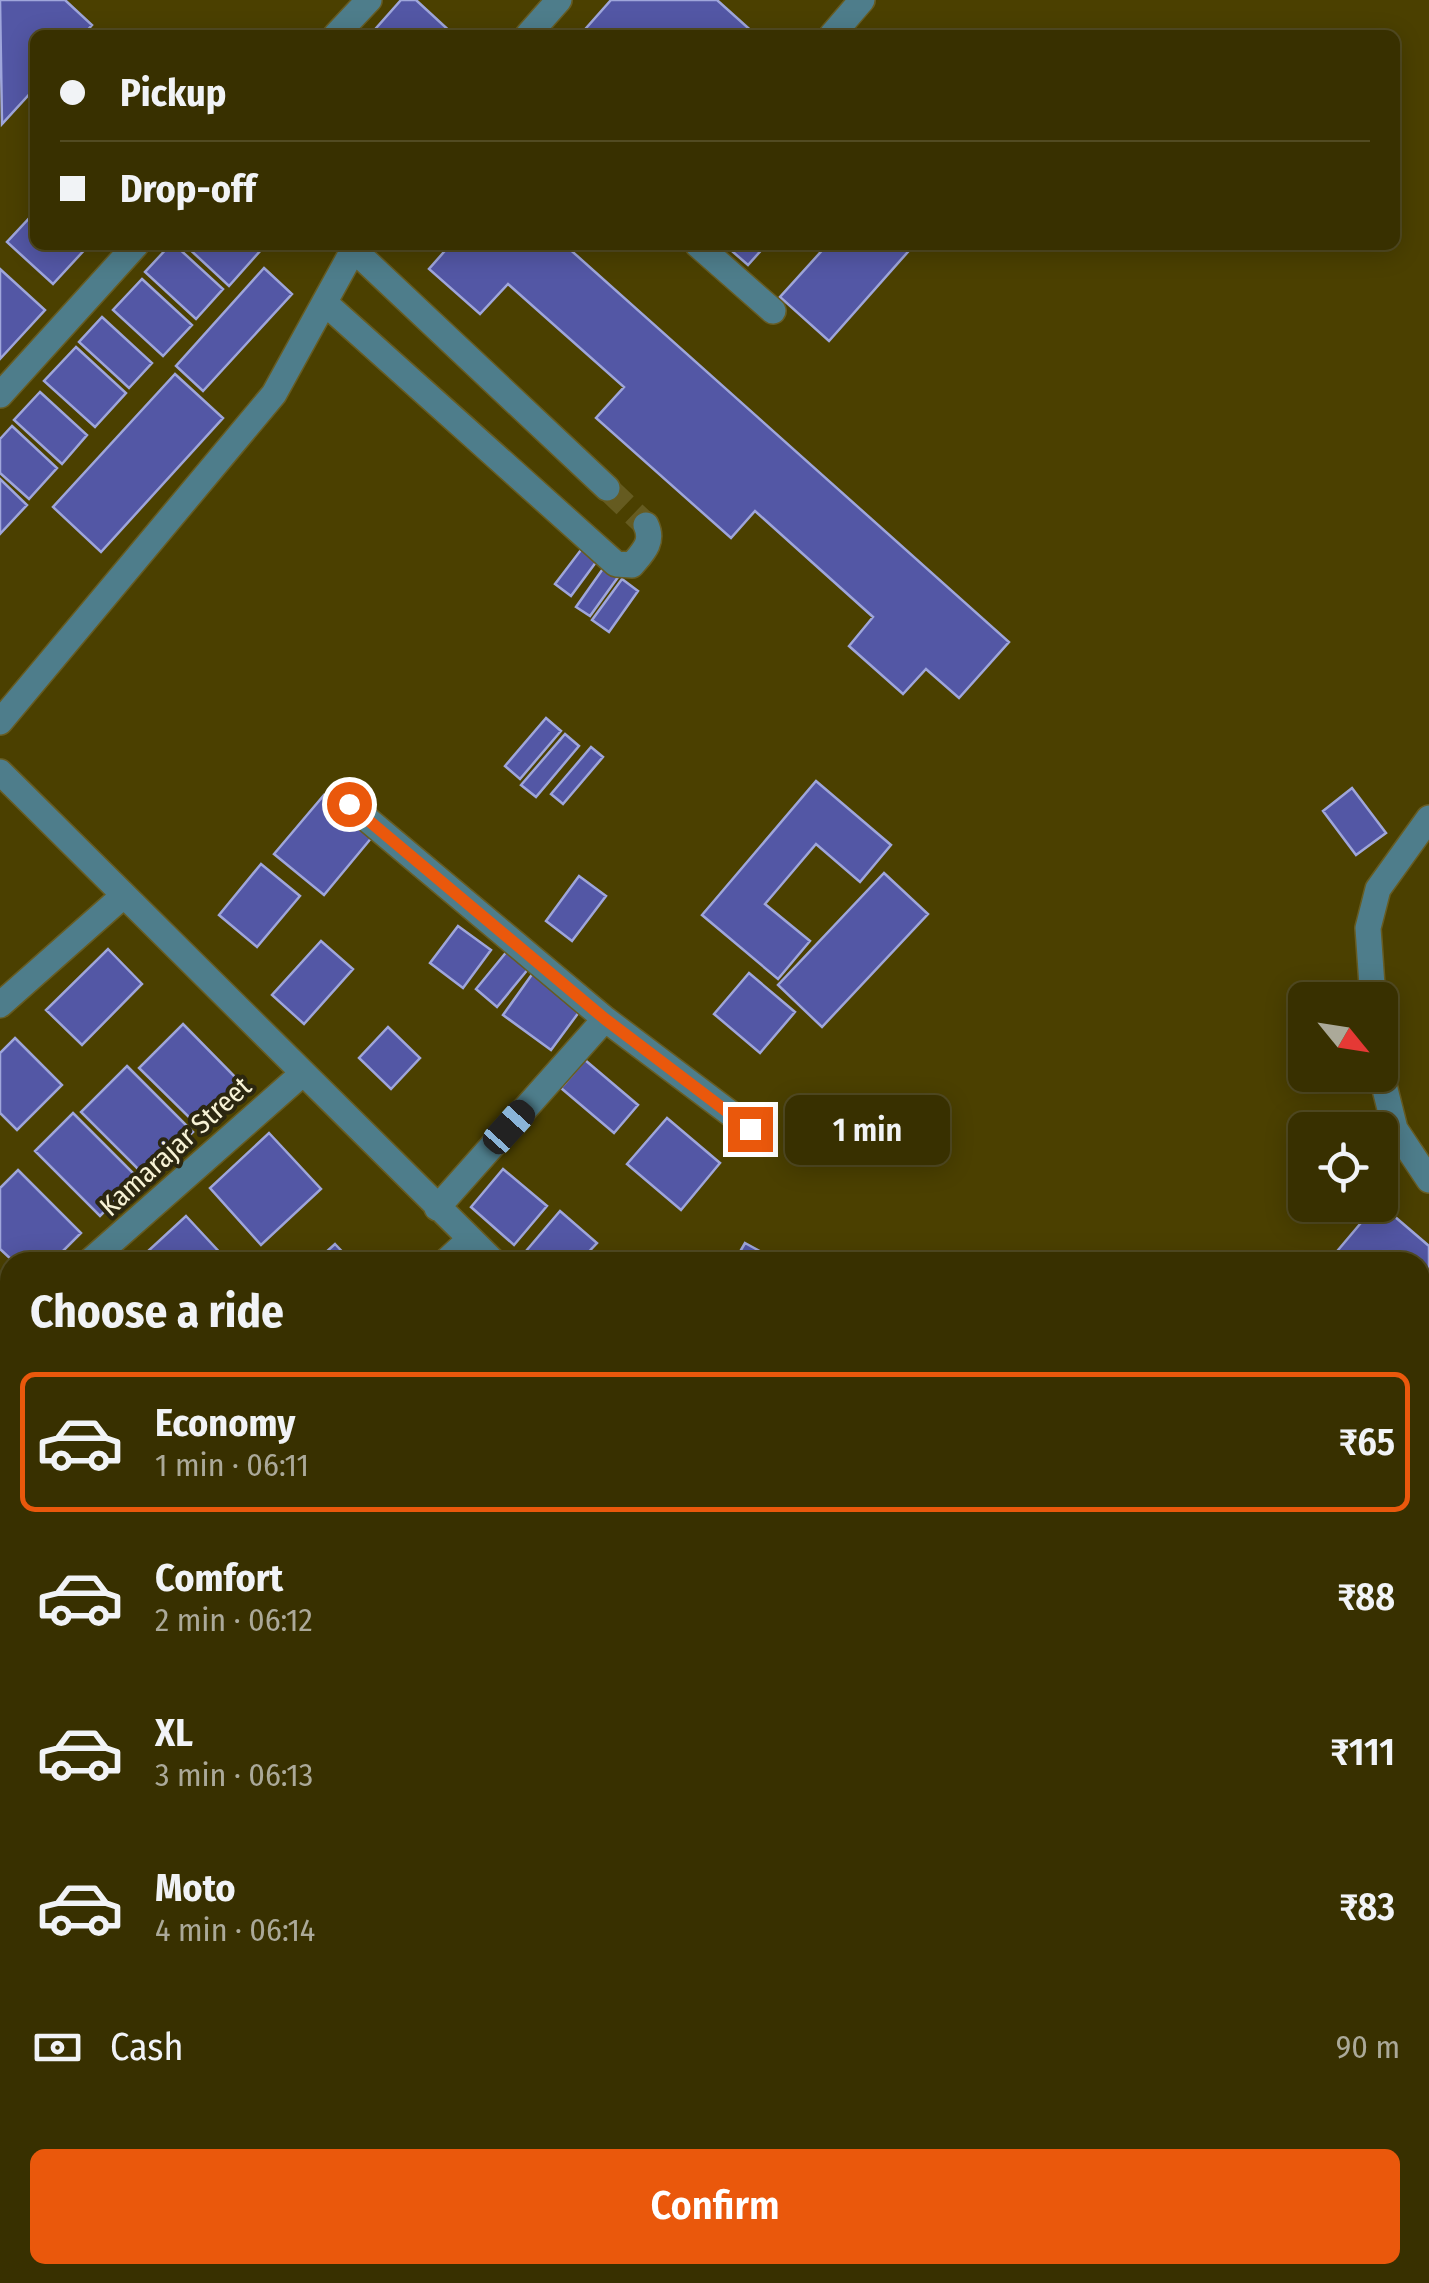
<!DOCTYPE html>
<html lang="en">
<head>
<meta charset="utf-8">
<style>
	:root { --surface:#383000; --page:#433c0f; --text:#f1f3f6; --muted:#aba999; --line:#524b22; --accent:#ea580c }
	body { margin:0; font-family:"Fira Sans Condensed",sans-serif; background:var(--page); color:var(--text); height:100vh; display:flex; flex-direction:column; font-size:38px; white-space:nowrap }
	* { box-sizing:border-box; margin:0 }
	p { font-size:32px; color:var(--muted) }
	.icon { flex:none; width:55px; height:55px; fill:none; stroke:currentColor; stroke-width:2; stroke-linecap:round; stroke-linejoin:round }
	.map { position:relative; flex:1; overflow:hidden }
	.panel { position:absolute; left:0px; top:1252px; width:1430px; height:1032px; display:flex; flex-direction:column; background:var(--surface); border-radius:30px 30px 0 0; box-shadow:0 5px 25px #0003,0 0 0 2px var(--line) }
	.panel>* { flex:none }
	.hud { position:absolute; left:30px; top:30px; width:1370px; height:220px; border-radius:15px; box-shadow:0 5px 25px #0003,0 0 0 2px var(--line); display:grid; align-content:center; height:220px; padding:0 30px; background:var(--surface) }
	.needle { width:65px; rotate:120deg }
	.buttons { position:absolute; left:1288px; top:982px; display:grid; gap:20px }
	.buttons a { display:grid; place-items:center; width:110px; height:110px; border-radius:15px; background:var(--surface); box-shadow:0 5px 25px #0003,0 0 0 2px var(--line); font-size:50px }
	.end { position:absolute; width:45px; height:45px; margin:-22px; border:12px solid #ea580c; background:#fff; box-shadow:0 0 0 5px #fff }
	.from { border-radius:50% }
	.bubble { position:absolute; height:70px; border-radius:15px; background:var(--surface); box-shadow:0 5px 25px #0003,0 0 0 2px var(--line); font-size:32px; font-weight:600; line-height:70px; text-align:center }
	.car { position:absolute; width:30px; height:60px; margin:-30px -15px; border-radius:12px; box-shadow:0 0 8px 2px #0007; background:linear-gradient(#222 24%,#8ab4d8 0 40%,#222 0 76%,#8ab4d8 0 86%,#222 0) }
	.hud b { display:flex; align-items:center; gap:35px; height:95px; font-size:38px }
	.hud b+b { border-top:2px solid var(--line) }
	.hud i { width:25px; height:25px; background:var(--text) }
	ul { padding:0; list-style:none }
	li { display:flex; align-items:center; gap:30px; height:140px; margin:0 20px 15px; padding:0 10px; border:5px solid transparent; border-radius:15px }
	li div { flex:1 }
	li b { display:block; font-size:38px }
	li em { font-style:normal; font-weight:600 }
	li.current { border-color:var(--accent) }
	li>.icon { width:90px; height:90px; stroke-width:1.5 }
	h2 { padding:0 30px; font-size:45px; line-height:120px }
	.pay { display:flex; align-items:center; gap:25px; height:110px; padding:0 30px; font-size:38px }
	.pay p { margin-inline-start:auto }
	.cta { display:flex; gap:20px; margin-top:auto; padding:20px 30px }
	.cta a { flex:1; height:115px; border-radius:15px; background:var(--accent); color:#fff; font-size:40px; font-weight:600; line-height:115px; text-align:center }
	.map>svg:first-child { display:block }
	.building { fill:#5357a5; stroke:#9fa6db; stroke-width:2.5 }
	.lines { fill:none; stroke-linecap:round; stroke-linejoin:round }
	.minor-tunnel { stroke:#655b20; stroke-width:25; stroke-dasharray:25 12; stroke-linecap:butt }
	.minor-casing { stroke:#675c22; stroke-width:28 }
	.minor { stroke:#4e7d8b; stroke-width:25 }
	.route { stroke:#ea580c; stroke-width:12 }
	.labels { text-anchor:middle; stroke-width:8; stroke-linejoin:round; paint-order:stroke }
	.street-label { font-size:28px; fill:#f7f2d5; stroke:#2c2710 }
</style>
</head>
<body>
<div class="map">
<svg width="1429" height="2283" viewBox="0 0 1429 2283">
	<rect width="100%" height="100%" fill="#4b4000"/>
	<!-- building -->
	<path class="building" d="M0,0h65l27,25 -9,10h-48v53l-33,36z
		M401,0h15l38,35h-84z
		M611,0h106l39,35h-176z
		M35,212v33h54l-36,39 -46,-42z
		M170,245h5l48,44 -27,30 -51,-47z
		M185,245h71l5,5 -32,36z
		M450,245h115l444,397 -50,56 -33,-29 -23,25 -54,-48 24,-29 -118,-106 -24,27 -135,-120 28,-31 -116,-103 -28,30 -51,-45z
		M725,245h41l-18,20z
		M827,245h87l-85,96 -49,-44z
		M264,268l28,26 -89,97 -27,-25z
		M0,269l45,41 -45,49z
		M142,279l50,46 -29,31 -50,-46z
		M102,317l50,46 -23,25 -50,-46z
		M76,347l50,46 -31,34 -51,-46z
		M175,374l48,44 -122,134 -48,-45z
		M40,392l47,43 -25,29 -48,-44z
		M12,426l45,42 -28,31 -29,-26v-34z
		M0,479l27,26 -27,29z
		M587,542l15,12 -31,42 -16,-12z
		M607,563l14,10 -31,43 -14,-9z
		M622,579l16,12 -29,41 -17,-12z
		M546,718l15,13 -41,48 -15,-13z
		M565,734l14,12 -43,51 -15,-12z
		M591,747l12,10 -40,47 -12,-10z
		M816,781l75,64 -31,37 -44,-38 -51,60 45,37 -32,38 -76,-64z
		M1352,788l34,45 -30,22 -33,-44z
		M324,795l49,41 -49,59 -50,-41z
		M261,864l39,32 -43,51 -38,-32z
		M884,873l44,41 -106,113 -44,-42z
		M579,876l27,20 -34,45 -26,-20z
		M458,926l33,24 -28,38 -33,-25z
		M321,941l32,28 -49,55 -32,-29z
		M108,949l34,35 -60,61 -36,-35z
		M508,950l21,18 -32,39 -21,-18z
		M533,973l49,35 -31,42 -48,-35z
		M749,973l46,39 -35,41 -46,-39z
		M183,1024l60,61 -43,43 -61,-60z
		M388,1027l32,31 -29,31 -32,-31z
		M15,1038l47,47 -45,45 -17,-17v-60z
		M585,1060l53,45 -24,28 -53,-45z
		M127,1066l66,66 -46,46 -66,-66z
		M73,1113l65,65 -38,38 -65,-65z
		M667,1118l53,45 -39,47 -54,-46z
		M269,1133l52,56 -60,56 -51,-57z
		M503,1169l44,37 -33,39 -43,-38z
		M18,1170l63,63 -29,29h-38l-14,-13v-61z
		M1380,1204l49,42v98l-9,10v-92h-92l48,-57z
		M560,1211l37,32 -18,19h-39l-14,-11z
		M186,1216l37,40 -7,6h-59l-10,-10z
		M745,1243l35,19h-46z
		M335,1244l17,18h-37z
		M9,1366l1,1v84l-10,-10v-66z
		M1429,1386v69l-9,-7v-51z
		M0,1533l10,11v71l-10,9z
		M0,1841l10,13v63l-10,-13z
		M1429,1935v50l-9,9v-50z
		M0,2027l10,12v71l-10,-11z
		M1420,2037l9,8v32l-9,9z
		M398,2275h63l-6,8h-63z
		M609,2275h30l-6,8h-14z
		M683,2275h20l10,8h-36z"/>
	<g class="lines">
		<!-- minor-tunnel -->
		<path class="minor-tunnel" d="M607,488l39,37"/>
		<!-- minor casing -->
		<g class="minor-casing">
			<path id="minor" d="M336,35l33,-35
				M528,35l31,-35
				M832,35l30,-35
				M698,245l75,66
				M354,250l253,238
				M325,303l291,261 16,1c11,-13 22,-23 14,-40
				M0,395l136,-150
				M0,722l274,-328 82,-149
				M0,772l494,490
				M349,804l256,215 -168,189
				M1373,1000l-5,-72 10,-39 51,-71
				M0,1005l123,-109
				M605,1019l146,110
				M1380,1069l15,60 34,51
				M89,1262l213,-188
				M445,1262l24,-22
				M0,1341l10,-9
				M0,1665l10,-9
				M1420,1668l9,-14
				M1420,1688l9,8
				M0,1990l10,-8
				M1420,2014l9,9
				M1357,2275l7,8
				M147,2283l7,-8
				M508,2283l6,-8
				M822,2283l7,-8
				M994,2283l7,-8"/>
		</g>
		<!-- minor -->
		<use href="#minor" class="minor"/>
	</g>
	<g class="lines">
		<!-- route -->
		<path class="route" d="M349,804l256,215 145,110"/>
	</g>
	<g class="labels">
		<!-- street labels -->
		<g class="street-label">
			<text transform="translate(175 1146) rotate(-42)" y="10">Kamarajar Street</text>
		</g>
	</g>
</svg>
<div class="buttons">
<a><svg class="needle" viewBox="-14 -14 28 28"><path d="M0-13l5 13h-10z" fill="#e53935"/><path d="M0 13l5-13h-10z" fill="#aba999"/></svg></a>
<a><svg class="icon" aria-label="locate" viewBox="0 0 24 24"><circle cx="12" cy="12" r="6"/><path d="M12 2v4M12 18v4M2 12h4M18 12h4"/></svg></a>
</div>
<i class="end from" style="left:349px;top:804px"></i>
<i class="end" style="left:750px;top:1129px"></i>
<div class="bubble" style="left:785px;top:1095px;width:165px">1 min</div>
<i class="car" style="left:509px;top:1127px;rotate:42deg"></i>
<div class="hud">
<b><i class="from"></i>Pickup</b>
<b><i></i>Drop-off</b>
</div>
<section class="panel">
<h2>Choose a ride</h2>
<ul>
<li class="current"><svg class="icon" aria-label="car" viewBox="0 0 24 24"><path d="M5 17H2v-5l4-1 3-4h7l3 4 3 1v5h-3M9 17h6M6 11h13"/><circle cx="7" cy="17" r="2"/><circle cx="17" cy="17" r="2"/></svg><div><b>Economy</b><p>1 min · 06:11</p></div><em>₹65</em></li>
<li><svg class="icon" aria-label="car" viewBox="0 0 24 24"><path d="M5 17H2v-5l4-1 3-4h7l3 4 3 1v5h-3M9 17h6M6 11h13"/><circle cx="7" cy="17" r="2"/><circle cx="17" cy="17" r="2"/></svg><div><b>Comfort</b><p>2 min · 06:12</p></div><em>₹88</em></li>
<li><svg class="icon" aria-label="car" viewBox="0 0 24 24"><path d="M5 17H2v-5l4-1 3-4h7l3 4 3 1v5h-3M9 17h6M6 11h13"/><circle cx="7" cy="17" r="2"/><circle cx="17" cy="17" r="2"/></svg><div><b>XL</b><p>3 min · 06:13</p></div><em>₹111</em></li>
<li><svg class="icon" aria-label="car" viewBox="0 0 24 24"><path d="M5 17H2v-5l4-1 3-4h7l3 4 3 1v5h-3M9 17h6M6 11h13"/><circle cx="7" cy="17" r="2"/><circle cx="17" cy="17" r="2"/></svg><div><b>Moto</b><p>4 min · 06:14</p></div><em>₹83</em></li>
</ul>
<div class="pay"><svg class="icon" aria-label="cash" viewBox="0 0 24 24"><path d="M3 7h18v10H3z"/><circle cx="12" cy="12" r="2"/></svg>Cash<p>90 m</p></div>
<div class="cta"><a>Confirm</a></div>
</section>
</div>
</body>
</html>
